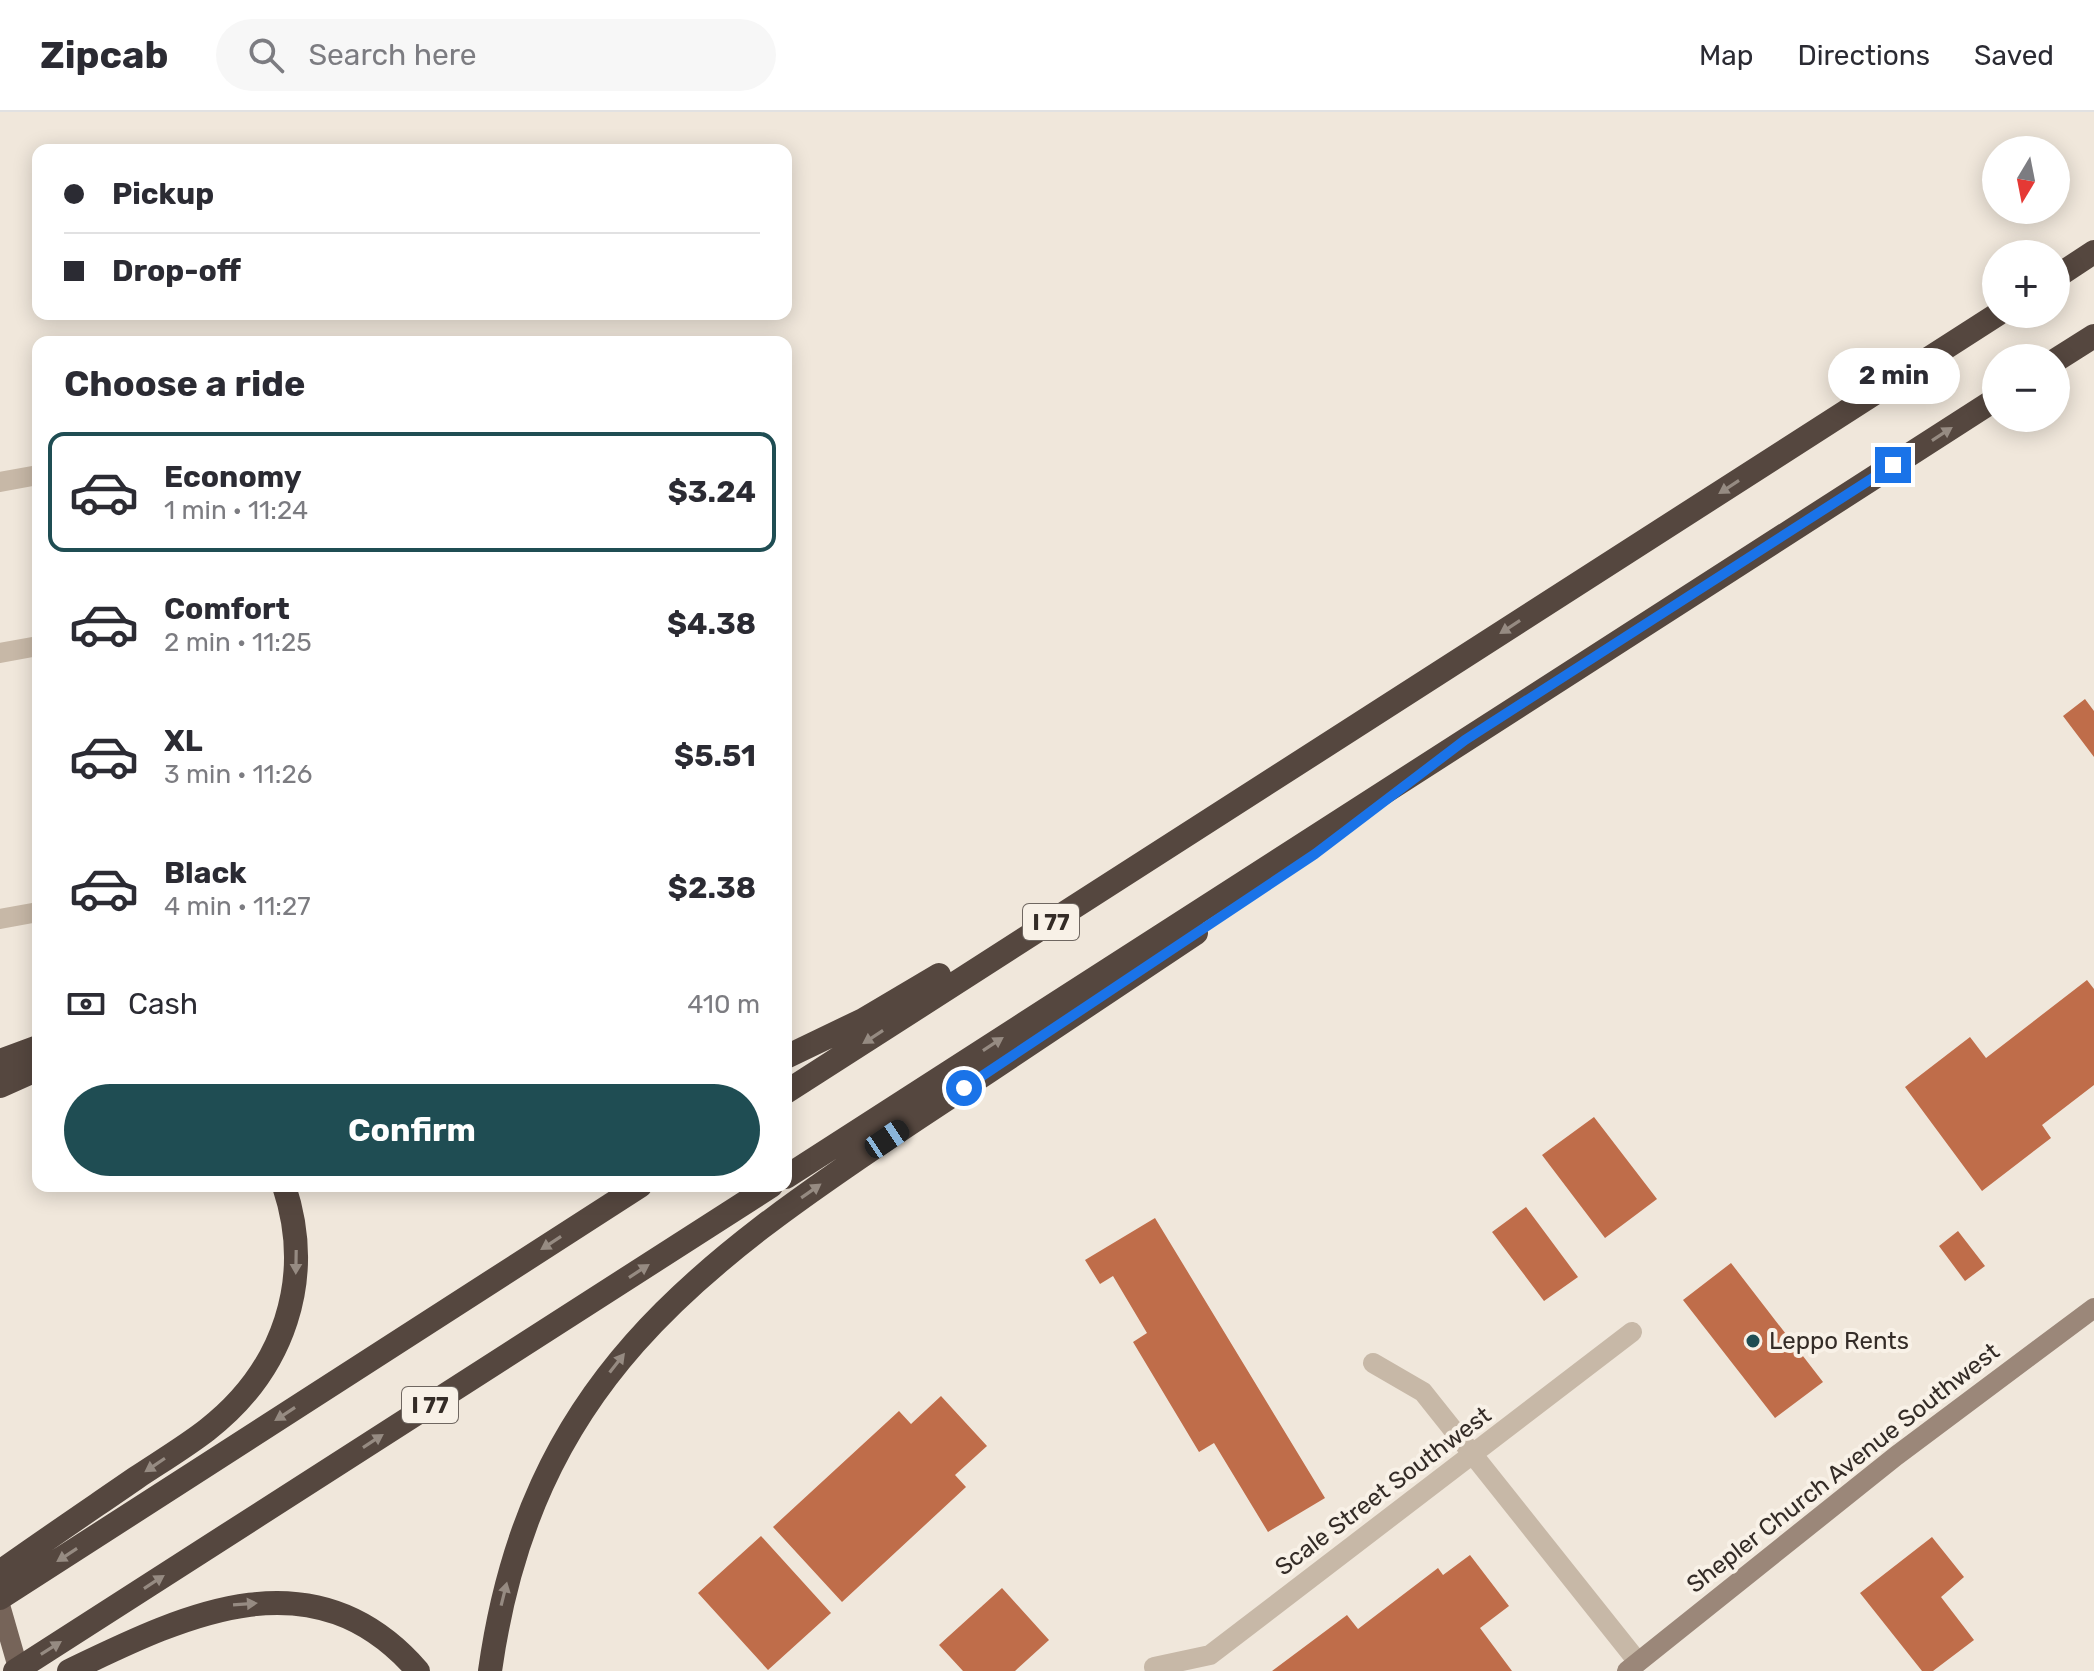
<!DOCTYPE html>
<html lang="en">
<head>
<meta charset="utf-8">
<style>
	:root { --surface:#fff; --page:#f7f7f7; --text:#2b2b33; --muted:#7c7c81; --line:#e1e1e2; --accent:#1f4d53 }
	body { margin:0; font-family:Rubik,sans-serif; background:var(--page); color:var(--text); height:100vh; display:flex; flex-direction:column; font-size:30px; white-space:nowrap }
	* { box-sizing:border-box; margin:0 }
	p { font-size:26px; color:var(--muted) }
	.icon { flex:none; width:44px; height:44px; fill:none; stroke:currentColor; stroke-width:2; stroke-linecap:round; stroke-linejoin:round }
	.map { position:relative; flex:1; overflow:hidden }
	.details { position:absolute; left:32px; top:224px; width:760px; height:856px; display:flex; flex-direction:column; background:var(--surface); border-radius:16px; box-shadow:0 4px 20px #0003 }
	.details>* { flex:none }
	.guide { position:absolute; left:32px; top:32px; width:760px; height:176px; border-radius:16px; box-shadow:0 4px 20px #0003; display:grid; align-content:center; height:176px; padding:0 32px; background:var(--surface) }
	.needle { width:52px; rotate:190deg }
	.buttons { position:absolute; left:1982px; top:24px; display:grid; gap:16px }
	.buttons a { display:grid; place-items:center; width:88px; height:88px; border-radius:50%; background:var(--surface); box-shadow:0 4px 20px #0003; font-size:40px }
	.end { position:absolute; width:36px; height:36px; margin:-18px; border:10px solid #1a73e8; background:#fff; box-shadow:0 0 0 4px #fff }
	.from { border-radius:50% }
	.bubble { position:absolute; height:56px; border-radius:28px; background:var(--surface); box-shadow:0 4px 20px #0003; font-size:26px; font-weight:700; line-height:56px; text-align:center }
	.car { position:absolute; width:24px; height:48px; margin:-24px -12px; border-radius:10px; box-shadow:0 0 6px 2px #0007; background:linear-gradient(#222 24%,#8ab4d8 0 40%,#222 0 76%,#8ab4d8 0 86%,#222 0) }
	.guide b { display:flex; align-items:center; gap:28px; height:76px; font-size:30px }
	.guide b+b { border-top:2px solid var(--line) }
	.guide i { width:20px; height:20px; background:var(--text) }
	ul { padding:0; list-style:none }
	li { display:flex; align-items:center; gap:24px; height:120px; margin:0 16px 12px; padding:0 16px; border:4px solid transparent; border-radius:16px }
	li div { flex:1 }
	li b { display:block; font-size:30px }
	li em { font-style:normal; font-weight:700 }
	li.on { border-color:var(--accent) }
	li>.icon { width:72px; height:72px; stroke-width:1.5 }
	h2 { padding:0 32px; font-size:36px; line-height:96px }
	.pay { display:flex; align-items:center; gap:20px; height:88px; padding:0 32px; font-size:30px }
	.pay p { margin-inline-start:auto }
	.primary-button { display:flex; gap:16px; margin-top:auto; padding:16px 32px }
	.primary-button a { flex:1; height:92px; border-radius:48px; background:var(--accent); color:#fff; font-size:32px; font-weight:700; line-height:92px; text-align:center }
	header { display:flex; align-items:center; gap:48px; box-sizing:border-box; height:112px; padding:0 40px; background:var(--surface); border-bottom:2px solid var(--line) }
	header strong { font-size:38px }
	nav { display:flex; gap:44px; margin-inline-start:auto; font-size:28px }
	.search { width:560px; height:72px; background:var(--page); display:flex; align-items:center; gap:20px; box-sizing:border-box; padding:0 28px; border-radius:44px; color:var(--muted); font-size:30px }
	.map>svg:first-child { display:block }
	.building { fill:#bf6d4a }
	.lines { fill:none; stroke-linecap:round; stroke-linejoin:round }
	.street { stroke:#c7b8a7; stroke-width:20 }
	.secondary { stroke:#9b8779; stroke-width:20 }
	.primary { stroke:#766459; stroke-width:20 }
	.highway { stroke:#55473f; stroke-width:24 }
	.oneway { fill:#968b82 }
	.route { stroke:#1a73e8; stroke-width:10 }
	.poi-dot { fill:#1f4d53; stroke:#f8f1e7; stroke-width:3 }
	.labels { text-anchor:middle; stroke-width:8; stroke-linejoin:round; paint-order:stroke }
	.shield { fill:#f8f1e7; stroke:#6f6761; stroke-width:2 }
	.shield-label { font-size:22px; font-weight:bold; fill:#342c27 }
	.poi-label { font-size:24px; fill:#342c27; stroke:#f8f1e7; text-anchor:start }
	.street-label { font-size:24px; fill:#342c27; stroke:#f8f1e7 }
</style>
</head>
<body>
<header>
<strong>Zipcab</strong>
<div class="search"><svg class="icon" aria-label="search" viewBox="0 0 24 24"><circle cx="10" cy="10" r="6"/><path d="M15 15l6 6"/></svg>Search here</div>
<nav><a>Map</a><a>Directions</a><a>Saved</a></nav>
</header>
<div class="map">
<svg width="2094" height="1559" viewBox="0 0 2094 1559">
	<rect width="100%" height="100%" fill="#f0e7db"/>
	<!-- building -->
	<path class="building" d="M2085,587l9,12v46l-31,-41z
		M2087,868l7,9v96l-52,40 9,13 -69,53 -77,-104 65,-50 16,21z
		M1594,1005l63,82 -52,39 -63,-83z
		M1526,1095l52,70 -34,24 -52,-69z
		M1155,1106l170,280 -57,34 -54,-89 -15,9 -66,-110 14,-9 -34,-57 -13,8 -15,-24z
		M1958,1119l27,35 -20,15 -26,-35z
		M1731,1151l92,119 -48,36 -92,-118z
		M941,1284l46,50 -32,29 11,12 -124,115 -69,-75 126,-116 12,13z
		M761,1424l70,77 -63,57 -70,-77z
		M1932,1425l32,40 -23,20 33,43 -41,31h-11l-62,-78z
		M1470,1443l39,51 -29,22 32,43h-240l75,-56 11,14 80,-61 5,7z
		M1002,1476l47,52 -34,31h-52l-24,-26z"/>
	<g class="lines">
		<!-- street -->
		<path class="street" d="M0,370l38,-7
			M0,541l38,-7
			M0,807l38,-7
			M1373,1251l50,29 215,270
			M1154,1555l56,-12 422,-323"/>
		<!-- secondary -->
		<path class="secondary" d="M1627,1559l269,-215 198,-148"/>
		<!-- primary -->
		<path class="primary" d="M0,1493l19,66"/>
		<!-- highway -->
		<path class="highway" d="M2056,165l38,-25
			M2056,248l38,-24
			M786,945l77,-37 76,-45
			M0,949l38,-14
			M0,974l38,-17
			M786,980l1212,-778
			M786,1065l1210,-778
			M0,1460c45,-32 91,-63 136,-94 24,-16 49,-31 71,-48 77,-60 108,-151 77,-244
			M0,1486l640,-412
			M15,1559l756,-485
			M69,1559c116,-56 245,-120 349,0
			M490,1559c40,-287 203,-403 428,-553 93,-61 185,-123 278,-185"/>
	</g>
	<!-- one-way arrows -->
	<defs><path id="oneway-solid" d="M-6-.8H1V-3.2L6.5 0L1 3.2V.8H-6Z" transform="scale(2)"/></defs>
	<g class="oneway">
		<use href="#oneway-solid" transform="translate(1942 322) rotate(-33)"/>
		<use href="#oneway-solid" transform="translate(1729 375) rotate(147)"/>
		<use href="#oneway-solid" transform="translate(1510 515) rotate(147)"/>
		<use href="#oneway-solid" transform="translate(873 925) rotate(147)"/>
		<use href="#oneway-solid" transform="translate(993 932) rotate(-33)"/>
		<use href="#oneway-solid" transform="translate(811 1079) rotate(-35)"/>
		<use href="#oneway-solid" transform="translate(551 1131) rotate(147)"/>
		<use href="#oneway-solid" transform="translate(296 1150) rotate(91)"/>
		<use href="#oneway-solid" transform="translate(639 1159) rotate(-33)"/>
		<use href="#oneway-solid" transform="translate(617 1251) rotate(-52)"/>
		<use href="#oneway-solid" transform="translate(285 1302) rotate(147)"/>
		<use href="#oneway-solid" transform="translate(373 1329) rotate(-33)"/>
		<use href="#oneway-solid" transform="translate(155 1353) rotate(146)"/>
		<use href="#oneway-solid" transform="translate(67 1443) rotate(147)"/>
		<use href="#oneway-solid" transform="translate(154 1470) rotate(-33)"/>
		<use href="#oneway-solid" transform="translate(504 1482) rotate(-76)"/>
		<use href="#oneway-solid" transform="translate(245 1492) rotate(-4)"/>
		<use href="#oneway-solid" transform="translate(51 1536) rotate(-32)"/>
	</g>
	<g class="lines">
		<!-- route -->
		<path class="route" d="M964,976l351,-234 150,-114 428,-275"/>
	</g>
	<!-- markers -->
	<circle class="poi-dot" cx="1753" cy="1229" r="8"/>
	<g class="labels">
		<!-- shield labels -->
		<g class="shield">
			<rect x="1023" y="792" width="56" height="36" rx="6"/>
			<rect x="402" y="1275" width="56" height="36" rx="6"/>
		</g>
		<g class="shield-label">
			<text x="1051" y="818">I 77</text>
			<text x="430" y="1301">I 77</text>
		</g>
		<!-- poi labels -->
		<g class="poi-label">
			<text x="1769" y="1237">Leppo Rents</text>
		</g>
		<!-- street labels -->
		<g class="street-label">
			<text transform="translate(1843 1356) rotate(-38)" y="8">Shepler Church Avenue Southwest</text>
			<text transform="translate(1383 1379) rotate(-37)" y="8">Scale Street Southwest</text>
		</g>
	</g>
</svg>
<div class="buttons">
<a><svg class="needle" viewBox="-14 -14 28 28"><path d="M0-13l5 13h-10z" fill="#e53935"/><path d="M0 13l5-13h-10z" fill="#7c7c81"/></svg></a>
<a>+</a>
<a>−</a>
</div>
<i class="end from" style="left:964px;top:976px"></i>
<i class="end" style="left:1893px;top:353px"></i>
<div class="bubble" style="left:1828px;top:236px;width:132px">2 min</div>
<i class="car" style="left:887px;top:1027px;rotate:56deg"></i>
<div class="guide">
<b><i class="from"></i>Pickup</b>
<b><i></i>Drop-off</b>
</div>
<section class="details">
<h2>Choose a ride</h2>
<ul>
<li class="on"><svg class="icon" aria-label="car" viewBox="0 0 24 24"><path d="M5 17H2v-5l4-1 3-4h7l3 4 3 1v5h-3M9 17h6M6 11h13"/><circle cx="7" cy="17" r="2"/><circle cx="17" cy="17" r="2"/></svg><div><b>Economy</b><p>1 min · 11:24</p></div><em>$3.24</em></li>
<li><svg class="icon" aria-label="car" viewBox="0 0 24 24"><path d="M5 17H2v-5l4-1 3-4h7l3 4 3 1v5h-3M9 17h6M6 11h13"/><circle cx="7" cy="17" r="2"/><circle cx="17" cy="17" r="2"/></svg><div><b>Comfort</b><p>2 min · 11:25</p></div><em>$4.38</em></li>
<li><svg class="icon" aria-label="car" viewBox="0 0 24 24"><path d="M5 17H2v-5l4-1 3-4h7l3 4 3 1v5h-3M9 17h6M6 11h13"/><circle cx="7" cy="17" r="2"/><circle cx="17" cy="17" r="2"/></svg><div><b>XL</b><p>3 min · 11:26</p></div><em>$5.51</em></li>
<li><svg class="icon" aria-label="car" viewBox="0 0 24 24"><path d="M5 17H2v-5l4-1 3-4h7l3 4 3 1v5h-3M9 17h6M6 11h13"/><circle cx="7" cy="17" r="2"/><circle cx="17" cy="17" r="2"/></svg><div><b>Black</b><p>4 min · 11:27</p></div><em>$2.38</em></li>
</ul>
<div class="pay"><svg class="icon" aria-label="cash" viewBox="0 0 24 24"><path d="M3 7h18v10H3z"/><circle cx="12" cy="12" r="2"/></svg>Cash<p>410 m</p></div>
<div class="primary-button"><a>Confirm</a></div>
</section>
</div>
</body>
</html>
